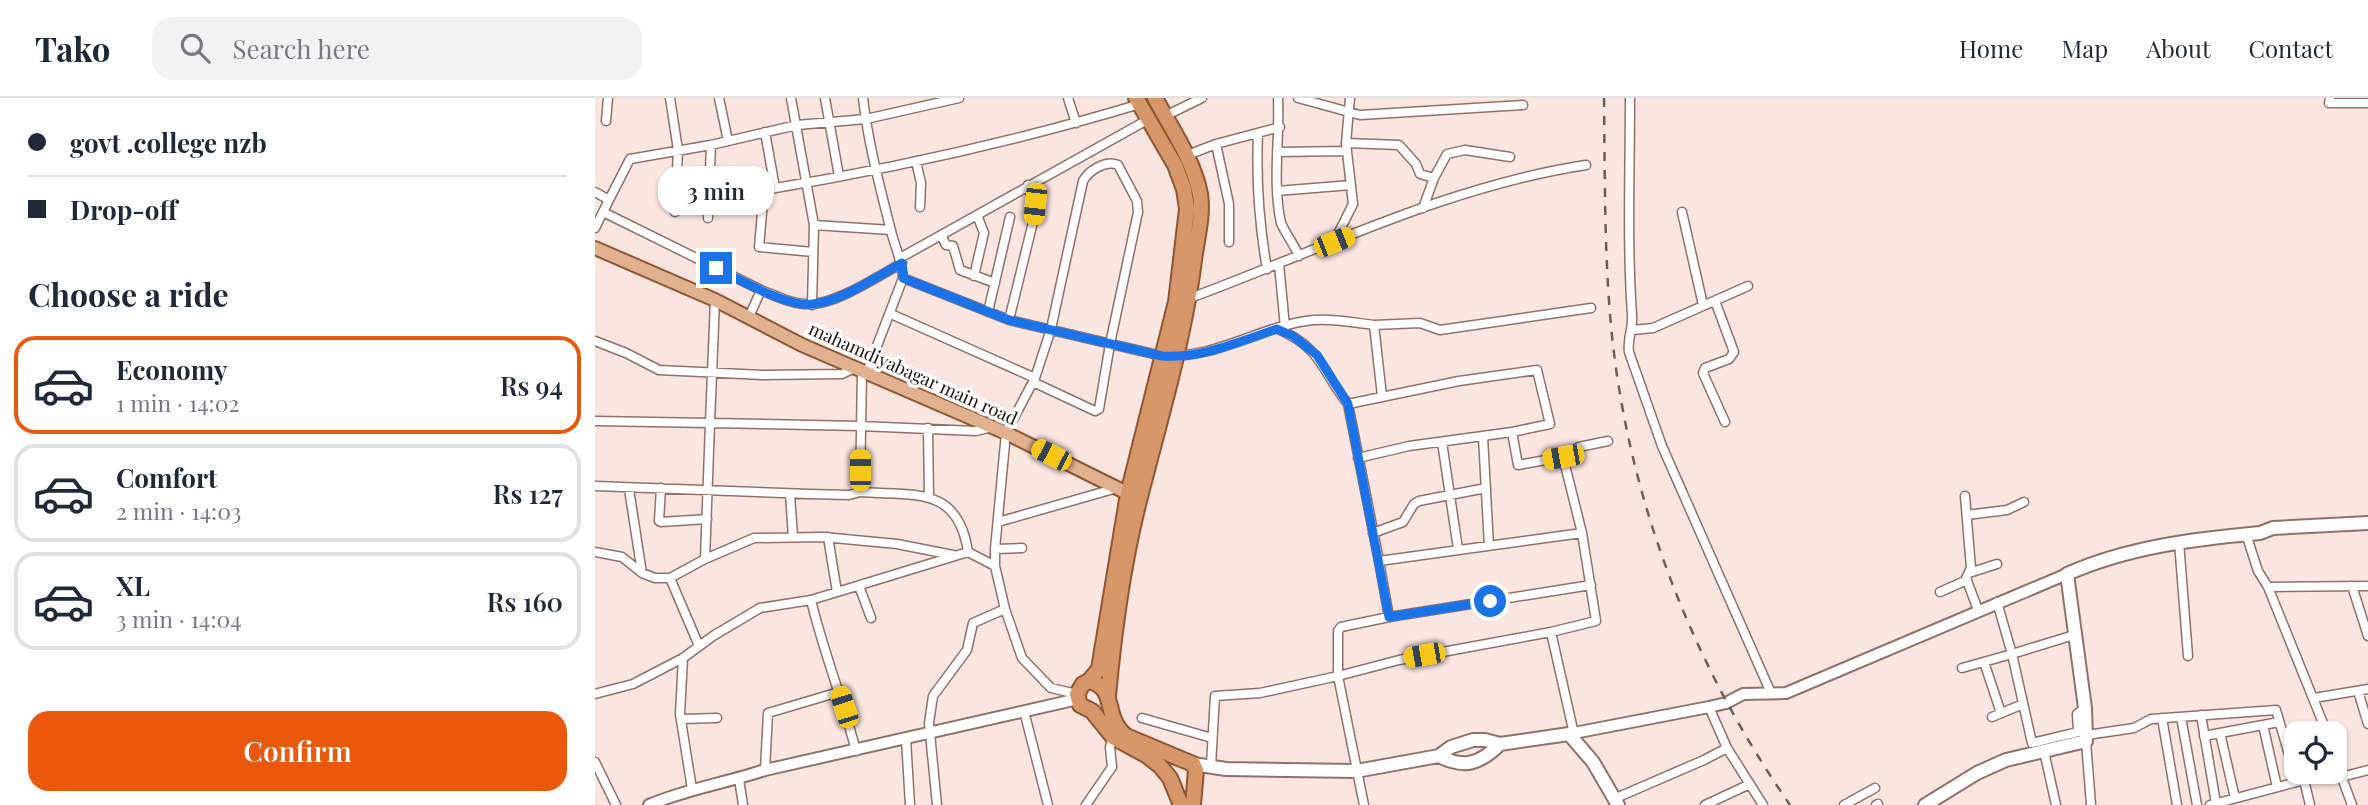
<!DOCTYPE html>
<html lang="en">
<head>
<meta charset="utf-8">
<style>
	:root { --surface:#fff; --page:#f2f2f3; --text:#1f2937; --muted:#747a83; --line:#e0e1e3; --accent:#ea580c }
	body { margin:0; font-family:"Playfair Display",serif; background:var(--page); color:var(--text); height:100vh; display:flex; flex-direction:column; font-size:26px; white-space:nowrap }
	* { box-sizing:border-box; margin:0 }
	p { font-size:23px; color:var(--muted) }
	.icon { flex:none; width:38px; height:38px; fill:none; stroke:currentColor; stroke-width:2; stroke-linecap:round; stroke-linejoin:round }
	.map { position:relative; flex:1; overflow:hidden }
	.details { display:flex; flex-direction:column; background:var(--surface); width:595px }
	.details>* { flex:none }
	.guide { display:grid; align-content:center; height:154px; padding:0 28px; background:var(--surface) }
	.controls { position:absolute; left:1689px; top:623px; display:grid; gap:14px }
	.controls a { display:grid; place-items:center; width:63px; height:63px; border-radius:14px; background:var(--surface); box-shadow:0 2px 5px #0004; font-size:35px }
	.end { position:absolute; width:32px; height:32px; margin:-16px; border:9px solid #1a73e8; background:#fff; box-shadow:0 0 0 4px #fff }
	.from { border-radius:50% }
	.bubble { position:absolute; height:49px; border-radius:21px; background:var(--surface); box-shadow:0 2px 5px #0004; font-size:23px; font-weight:600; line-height:49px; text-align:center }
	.car { position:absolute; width:21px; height:42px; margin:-21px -10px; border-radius:9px; box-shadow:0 0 5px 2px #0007; background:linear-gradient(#f5c518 24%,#345 0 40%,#f5c518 0 76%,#345 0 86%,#f5c518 0) }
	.guide b { display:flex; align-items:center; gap:24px; height:66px; font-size:26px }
	.guide b+b { border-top:2px solid var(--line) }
	.guide i { width:18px; height:18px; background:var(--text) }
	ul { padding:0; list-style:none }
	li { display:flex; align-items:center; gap:21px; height:98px; margin:0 14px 10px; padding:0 14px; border:4px solid var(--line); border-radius:21px }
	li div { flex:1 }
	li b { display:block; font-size:26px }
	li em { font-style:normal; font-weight:600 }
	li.selected { border-color:var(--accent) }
	li>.icon { width:63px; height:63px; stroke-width:1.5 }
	h2 { padding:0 28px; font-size:32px; line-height:84px }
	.button { display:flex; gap:14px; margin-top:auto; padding:14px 28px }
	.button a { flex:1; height:80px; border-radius:21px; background:var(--accent); color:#fff; font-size:28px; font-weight:600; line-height:80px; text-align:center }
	header { display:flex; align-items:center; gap:42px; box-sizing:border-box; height:98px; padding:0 35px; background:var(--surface); border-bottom:2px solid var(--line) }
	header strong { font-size:33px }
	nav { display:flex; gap:38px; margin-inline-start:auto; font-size:24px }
	.search { width:490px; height:63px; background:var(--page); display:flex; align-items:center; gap:18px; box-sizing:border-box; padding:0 24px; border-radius:21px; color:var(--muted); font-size:26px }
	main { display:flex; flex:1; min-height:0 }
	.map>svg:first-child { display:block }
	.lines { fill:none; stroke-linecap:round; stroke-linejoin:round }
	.minor-casing { stroke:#90716a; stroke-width:11 }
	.tertiary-casing { stroke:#90716a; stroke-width:14 }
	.secondary-casing { stroke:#90716a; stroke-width:16 }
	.primary-casing { stroke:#8e5732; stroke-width:16 }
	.trunk-casing { stroke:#8e5732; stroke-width:18 }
	.minor { stroke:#fff; stroke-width:8 }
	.tertiary { stroke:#fff; stroke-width:10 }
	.secondary { stroke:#fff; stroke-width:12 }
	.primary { stroke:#e0b08f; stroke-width:12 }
	.trunk { stroke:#d6966a; stroke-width:14 }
	.rail { stroke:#6d5d5a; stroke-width:2.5; stroke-dasharray:9 9; stroke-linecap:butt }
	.route { stroke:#1a73e8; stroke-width:9 }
	.labels { text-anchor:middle; stroke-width:7; stroke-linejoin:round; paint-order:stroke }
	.street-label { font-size:18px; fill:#1e1210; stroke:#fff }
</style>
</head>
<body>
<header>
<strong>Tako</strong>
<div class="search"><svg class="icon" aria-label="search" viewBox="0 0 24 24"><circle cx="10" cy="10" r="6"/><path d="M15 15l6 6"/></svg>Search here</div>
<nav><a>Home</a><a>Map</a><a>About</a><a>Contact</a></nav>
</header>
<main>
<section class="details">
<div class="guide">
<b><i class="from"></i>govt .college nzb</b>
<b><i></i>Drop-off</b>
</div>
<h2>Choose a ride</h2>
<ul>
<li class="selected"><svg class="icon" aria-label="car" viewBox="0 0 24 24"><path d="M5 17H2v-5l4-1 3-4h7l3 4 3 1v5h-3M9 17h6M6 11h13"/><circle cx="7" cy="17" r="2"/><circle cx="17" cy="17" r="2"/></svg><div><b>Economy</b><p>1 min · 14:02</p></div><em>Rs 94</em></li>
<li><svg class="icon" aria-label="car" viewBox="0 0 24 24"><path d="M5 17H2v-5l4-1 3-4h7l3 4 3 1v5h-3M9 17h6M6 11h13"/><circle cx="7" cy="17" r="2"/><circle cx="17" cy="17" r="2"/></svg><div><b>Comfort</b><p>2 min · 14:03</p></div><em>Rs 127</em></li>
<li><svg class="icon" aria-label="car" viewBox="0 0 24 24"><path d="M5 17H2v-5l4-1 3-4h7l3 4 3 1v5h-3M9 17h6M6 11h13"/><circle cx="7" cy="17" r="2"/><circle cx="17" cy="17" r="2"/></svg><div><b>XL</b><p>3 min · 14:04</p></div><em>Rs 160</em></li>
</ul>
<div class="button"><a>Confirm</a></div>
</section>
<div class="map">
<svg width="1773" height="707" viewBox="0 0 1773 707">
	<rect width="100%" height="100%" fill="#fbe5e0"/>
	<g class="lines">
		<!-- minor casing -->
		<g class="minor-casing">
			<path id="minor" d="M75,0l8,52 -3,62
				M124,0l9,43
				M196,0l23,127 -2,80
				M230,0l14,78
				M268,0c5,45 17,89 28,133 4,16 11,30 12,47l-36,94
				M473,0l8,25
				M683,0c2,41 -6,84 3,125 2,6 15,25 18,33
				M703,0l62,17 163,-10
				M1035,0c0,72 -3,145 2,217 1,13 -5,26 -3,37l33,94 109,247
				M1735,0l-1,5h39
				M570,18l37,-18
				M11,23l2,-23
				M170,34l10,56
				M663,35c-2,46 1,90 9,136
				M751,45l53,2 17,19 4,10 14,4
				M621,46l64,-17
				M682,54l70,-1
				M590,58l31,-12 13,60v38
				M321,63l5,22 -1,24
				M682,93l74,-6
				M0,94l14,8 -14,28
				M14,102l21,-41 81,-14 86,-20 69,-6 93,-21
				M828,110l11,-30 13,-24 18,-4 45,7
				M8,114l158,78
				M1087,114l21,93
				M113,120l3,-73
				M219,127l77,5
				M346,137l5,10 7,1 7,24 35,13
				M739,144l19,-38 -7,-61 4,-45
				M218,154l-54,-5 5,-57c127,-21 253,-49 376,-86
				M305,160l249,-139
				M684,166l6,63
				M379,178l10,-43 -7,-18
				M308,180l106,42 153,36c56,3 99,-31 152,-36 19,-2 41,3 60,5l8,71
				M595,200c130,-48 258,-112 396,-133
				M120,202l-5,123 150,3 116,5 16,-4
				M1120,203l19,51 -5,7 -24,9 -2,5 22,49
				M393,214l22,-95
				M296,216l144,64
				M154,219l12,-27c15,6 33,15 49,14 26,0 69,-28 92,-41
				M414,222l24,-98 2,-18 -7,-19
				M779,227l46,-2 20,7 151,-22
				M683,231c44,19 43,41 70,75
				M1038,232l20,-2 95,-42
				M0,243l31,12 33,17 104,5 79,-1 15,-7
				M267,272l-2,122c54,4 98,-7 108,60l27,14
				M438,284l62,29 4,-2 11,-65 28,-132 -1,-11 -19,-36c-12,-5 -29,5 -35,16l-32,148 -16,49 -29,55 -11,116v17l10,43 17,49 29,30 26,6
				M0,323l115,2 -5,136
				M333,330l1,70
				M888,339l6,109
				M847,344l16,107
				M968,359l16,-10 29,-6
				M763,360l51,-12 103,-14
				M0,388l214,8 40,1 11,-3
				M66,390l-2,33 2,1 46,-3
				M34,391l13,84
				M195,396l3,43
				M1370,398l6,72 -5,10 12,32
				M1372,417l40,-5 17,-8
				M403,424l119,-34
				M778,435l30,-11 11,-18 5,-3 67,-13
				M1651,436l12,37 10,16 59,146
				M233,439l9,55
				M1584,444l9,114
				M400,451l27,-1
				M0,454l27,5 20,16 13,5h15l35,-19 49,-21 69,-1 74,7 56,11
				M784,463l-31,-157 111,-23 78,-11 13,54 -38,8 6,33 45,-8 19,76
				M1374,475l28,-9
				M75,480l29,68
				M264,488l12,32
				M1757,488l16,50
				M1673,489l100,-1
				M1345,494l27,-12
				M216,502c12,51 32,100 45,151
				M1402,504l15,52 62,-19
				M794,519l202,-32
				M88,560l-3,56 12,75
				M1389,564l17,51
				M1367,570l50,-14 20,89 46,-11 -1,-18 8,-6
				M1763,593l10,33
				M0,596l38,-10 50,-26 30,-22 47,-28 51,-8 157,-48
				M1719,600l54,-9
				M1114,609l18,41 36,57
				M429,613l24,94
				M1606,617l15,88
				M1397,619l31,-13
				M1586,619l16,88
				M547,620l70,20
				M1567,620l15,87
				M86,621l36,-1
				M1668,627l14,62
				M1625,635l15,65
				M1492,637l47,-7 17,-9 125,-9 21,72 33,-10
				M1609,638l75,-14
				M311,641l4,66
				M1491,643l5,64
				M1449,653l12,54
				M1740,661l17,46
				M0,664l21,43
				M616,668l4,-70 45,-3 78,-17v-45l3,-4 48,-10 -10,-56 203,-28 14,88 -45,11 23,102
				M170,672l3,-57 71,-21
				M1746,679l27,-7
				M144,681l4,26
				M1709,682l6,25
				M1021,700l88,-38 23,-12
				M342,707l-8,-82 4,-27 34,-46 6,-27 32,-14
				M491,707l26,-38 -2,-20 3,-11
				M769,707l-26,-129 61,-16 152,-28
				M1110,707l45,-21
				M1249,707l31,-17
				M1281,707l2,-1
				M1615,707l87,-23"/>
		</g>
		<!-- tertiary casing -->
		<g class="tertiary-casing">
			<path id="tertiary" d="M974,636l140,-27 17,-4 17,-9 43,-1 281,-119
				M54,707c37,-16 77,-22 116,-35l313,-71"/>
		</g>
		<!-- secondary casing -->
		<g class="secondary-casing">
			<path id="secondary" d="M844,658c25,13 41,8 61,-12
				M598,666l33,5 130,2 83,-15 12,-9 22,-7h12l15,4 69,-10 24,28 25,43
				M1330,707l52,-32 29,-13 80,-19 -1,-33 -18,-134c61,-27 127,-35 193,-41l13,-5 95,-5"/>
		</g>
		<!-- primary casing -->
		<g class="primary-casing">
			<path id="primary" d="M0,150l120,52 87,45 204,88 129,64"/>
		</g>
		<!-- trunk casing -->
		<g class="trunk-casing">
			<path id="trunk" d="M494,583l10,-12 29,-175 48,-192 11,-93 -3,-20 -9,-24 -39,-67
				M513,598c6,-66 15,-134 32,-199 21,-82 45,-161 55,-244 3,-19 8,-40 5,-59 -6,-33 -29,-66 -45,-96
				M586,707l-11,-27 -10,-12 -14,-11 -33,-18 -21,-26 -12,-6 -3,-11 6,-10 6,-3c29,7 13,35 37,55l67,28 3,6 -3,35"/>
		</g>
		<!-- minor -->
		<use href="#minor" class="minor"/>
		<!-- tertiary -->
		<use href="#tertiary" class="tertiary"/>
		<!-- secondary -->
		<use href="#secondary" class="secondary"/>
		<!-- primary -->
		<use href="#primary" class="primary"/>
		<!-- trunk -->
		<use href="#trunk" class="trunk"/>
		<!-- rail -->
		<path class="rail" d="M1009,0c1,79 0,159 8,238 18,169 81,329 178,469"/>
	</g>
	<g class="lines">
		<!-- route -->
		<path class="route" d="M121,170c22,11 73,40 97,36 29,-3 63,-27 89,-41l1,15 106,42 153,36c41,2 77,-14 115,-27l16,7 24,19 31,49 41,213 101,-16"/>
	</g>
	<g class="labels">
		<!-- street labels -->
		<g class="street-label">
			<text transform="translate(318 276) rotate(24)" y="6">mahamdiyabagar main road</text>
		</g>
	</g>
</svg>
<div class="controls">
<a><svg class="icon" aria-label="locate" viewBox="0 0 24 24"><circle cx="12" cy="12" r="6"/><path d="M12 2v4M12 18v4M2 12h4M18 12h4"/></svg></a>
</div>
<i class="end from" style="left:895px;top:503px"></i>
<i class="end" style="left:121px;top:170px"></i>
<div class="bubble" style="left:63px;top:68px;width:116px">3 min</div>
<i class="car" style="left:440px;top:106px;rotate:186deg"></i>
<i class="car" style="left:739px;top:144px;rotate:68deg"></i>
<i class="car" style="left:456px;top:357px;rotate:297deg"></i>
<i class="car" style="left:968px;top:359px;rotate:260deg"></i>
<i class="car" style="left:265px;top:372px;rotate:0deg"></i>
<i class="car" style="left:829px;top:557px;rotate:260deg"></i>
<i class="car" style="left:249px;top:609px;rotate:342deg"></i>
</div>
</main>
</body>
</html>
